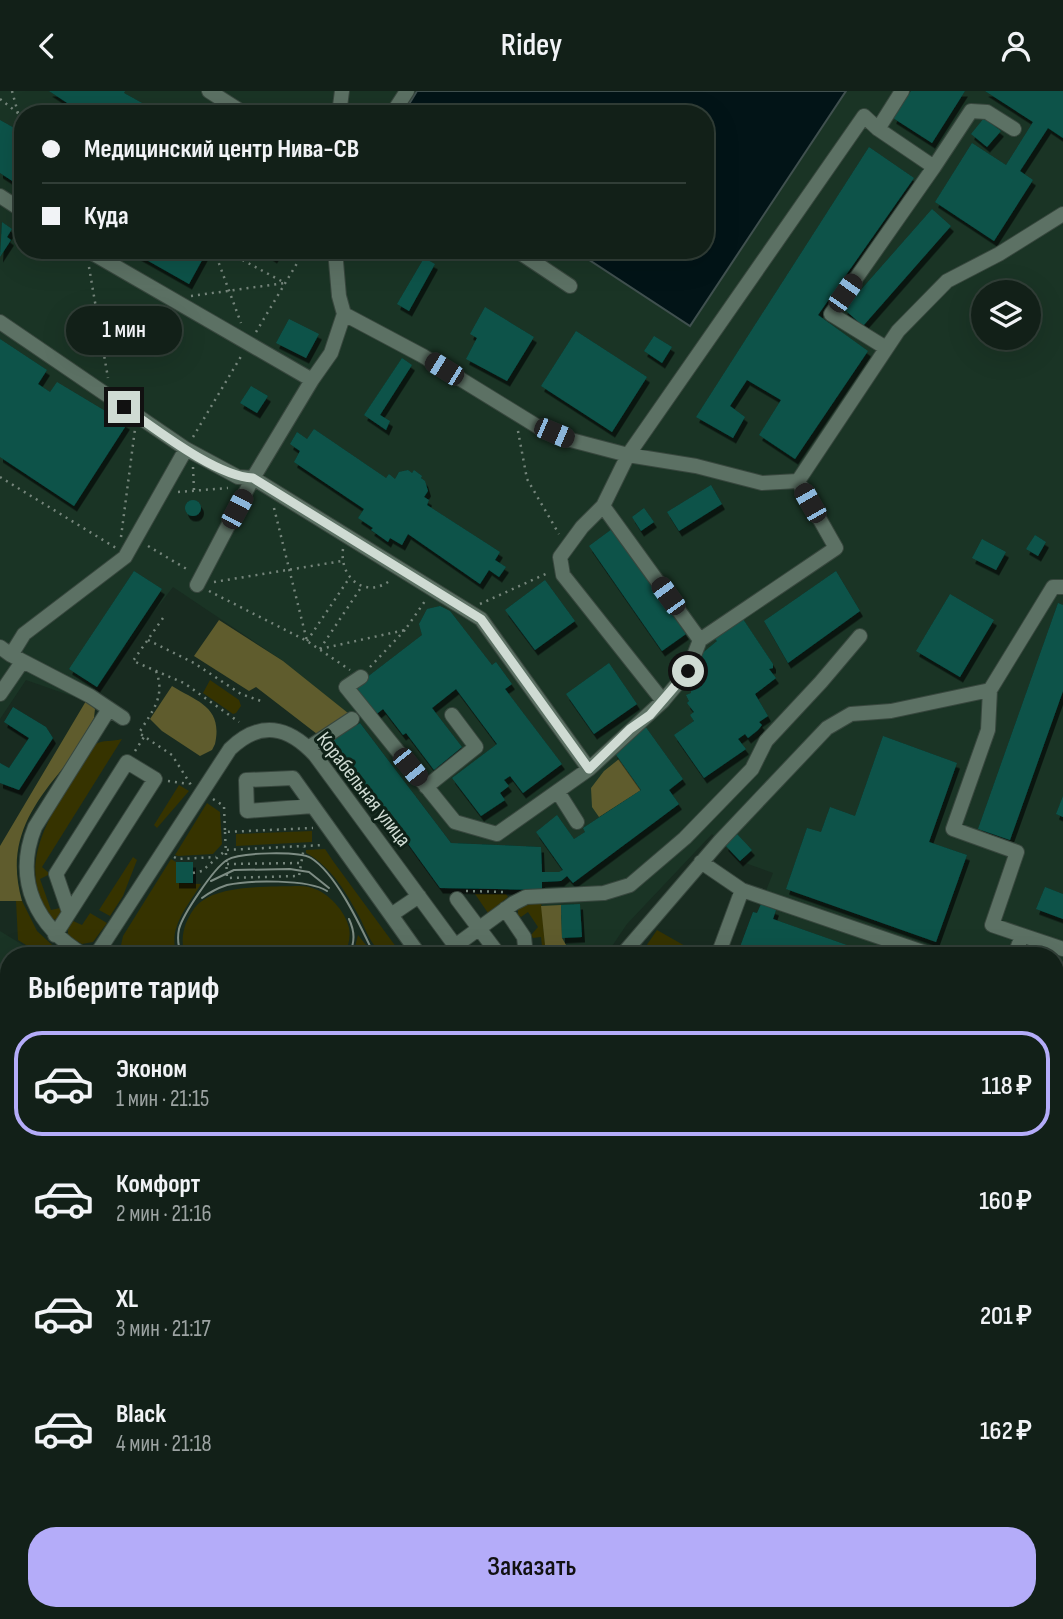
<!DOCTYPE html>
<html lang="ru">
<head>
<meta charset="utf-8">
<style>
	:root { --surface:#122018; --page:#1b2821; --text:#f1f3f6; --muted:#9ca3a2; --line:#313e37; --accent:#b4acf9 }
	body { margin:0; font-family:"Sofia Sans Condensed",sans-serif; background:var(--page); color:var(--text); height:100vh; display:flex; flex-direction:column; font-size:26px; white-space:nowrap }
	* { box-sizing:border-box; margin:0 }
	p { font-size:23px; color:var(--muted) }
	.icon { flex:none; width:38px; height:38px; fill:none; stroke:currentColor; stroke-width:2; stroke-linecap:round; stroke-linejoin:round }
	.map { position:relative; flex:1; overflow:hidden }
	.sheet { position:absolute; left:0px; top:856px; width:1064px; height:674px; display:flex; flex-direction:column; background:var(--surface); border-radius:28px 28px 0 0; box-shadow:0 7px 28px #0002,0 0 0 2px var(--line) }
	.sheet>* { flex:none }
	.top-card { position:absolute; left:14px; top:14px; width:700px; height:154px; border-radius:28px; box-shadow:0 7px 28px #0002,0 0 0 2px var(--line); display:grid; align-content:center; height:154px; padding:0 28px; background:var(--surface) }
	.controls { position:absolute; left:971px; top:189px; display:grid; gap:14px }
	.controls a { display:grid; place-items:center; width:70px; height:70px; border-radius:50%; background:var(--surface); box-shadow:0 7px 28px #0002,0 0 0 2px var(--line); font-size:35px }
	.end { position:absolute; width:32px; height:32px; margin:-16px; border:9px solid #cfdbd3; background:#111; box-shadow:0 0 0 4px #111 }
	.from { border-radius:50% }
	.bubble { position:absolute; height:49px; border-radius:24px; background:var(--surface); box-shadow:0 7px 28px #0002,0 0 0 2px var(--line); font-size:23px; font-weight:600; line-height:49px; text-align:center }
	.car { position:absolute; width:21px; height:42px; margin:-21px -10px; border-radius:9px; box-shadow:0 0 5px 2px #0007; background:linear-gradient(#222 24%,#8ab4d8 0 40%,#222 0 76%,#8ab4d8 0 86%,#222 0) }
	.top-card b { display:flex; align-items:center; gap:24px; height:66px; font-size:26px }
	.top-card b+b { border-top:2px solid var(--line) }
	.top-card i { width:18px; height:18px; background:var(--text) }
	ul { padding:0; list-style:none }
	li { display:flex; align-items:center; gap:21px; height:105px; margin:0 14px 10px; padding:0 14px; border:4px solid transparent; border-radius:28px }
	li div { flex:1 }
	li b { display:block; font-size:26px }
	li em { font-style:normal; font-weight:600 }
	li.selected { border-color:var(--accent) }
	li>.icon { width:63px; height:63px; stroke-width:1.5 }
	h2 { padding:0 28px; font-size:32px; line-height:84px }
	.primary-button { display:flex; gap:14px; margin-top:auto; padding:14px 28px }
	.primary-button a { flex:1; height:80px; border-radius:28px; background:var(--accent); color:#111; font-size:28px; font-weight:600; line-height:80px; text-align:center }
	header { display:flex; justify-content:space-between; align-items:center; height:91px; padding:0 28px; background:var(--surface); font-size:32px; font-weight:600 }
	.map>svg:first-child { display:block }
	.built { fill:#1a3425; fill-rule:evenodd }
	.green { fill:#363300 }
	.forest { fill:#5f5c2d }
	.water { fill:#021417; stroke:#40504f; stroke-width:2 }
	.building { fill:#0a524a; filter:url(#shadow) }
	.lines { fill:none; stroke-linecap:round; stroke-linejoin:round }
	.minor-casing { stroke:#38473e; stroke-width:16 }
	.path { stroke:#75857b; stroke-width:2.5; stroke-dasharray:2 5; stroke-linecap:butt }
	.minor { stroke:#5c7164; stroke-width:14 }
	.tram { stroke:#7e8d84; stroke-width:2 }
	.rail { stroke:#7e8d84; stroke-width:3.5; stroke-dasharray:9 9; stroke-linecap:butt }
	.route { stroke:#cfdbd3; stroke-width:9 }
	.labels { text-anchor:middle; stroke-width:6; stroke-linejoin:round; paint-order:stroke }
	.street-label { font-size:21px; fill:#cfdbd3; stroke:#0e2117 }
</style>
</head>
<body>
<header><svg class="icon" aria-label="back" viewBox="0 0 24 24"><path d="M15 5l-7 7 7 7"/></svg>Ridey<svg class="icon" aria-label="person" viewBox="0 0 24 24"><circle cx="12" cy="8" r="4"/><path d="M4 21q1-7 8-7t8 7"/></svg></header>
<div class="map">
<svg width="1063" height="1528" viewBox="0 0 1063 1528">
	<defs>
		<filter id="shadow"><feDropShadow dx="3" dy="5.5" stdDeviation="0" flood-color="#0009"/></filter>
	</defs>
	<rect width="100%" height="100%" fill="#182b20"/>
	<!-- built -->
	<path class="built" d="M0,0h417l-14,23h-380v136h551l116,76 156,-235h217v1528h-404v-7h396v-657h-318l16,-43 4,1 16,-40 -33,-12 -28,-27 -85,90 -21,31h-60l-5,-64v-44l-90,-4 -91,-120 -77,-62 -110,-74 -87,114 -60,-21 -26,39zM984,201h45v46h-45z
		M0,840l39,24h-30v657h5v7h-14z
		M79,1521h320v7h-275z
		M571,1521h87v7h-97z"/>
	<!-- green -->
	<path class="green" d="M210,589l29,20 2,6 -5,7 -3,1 -30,-21z
		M122,648l-80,128 8,7 -10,5 11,31 9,-2 2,3 -3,7 -6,2c-34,-45 -13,-87 12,-129 10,-15 18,-31 29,-46 8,-6 20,-3 28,-6z
		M179,694l10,6 -32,37 -3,-3z
		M207,712l13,9 2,32 -9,10 -35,2 -3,-1z
		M312,740v11l-76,4v-12z
		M325,758l8,12 69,94c-7,1 -16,2 -21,-2 -10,-9 -15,-22 -20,-33 -13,-25 -30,-54 -55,-67v-3z
		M133,766l4,3 -14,36 -13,20 -11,-6z
		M171,768l5,3v21l25,1c-13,22 -34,44 -24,71h-55l-2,-5 3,-14z
		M295,795c5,0 12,0 17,2 16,4 34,24 37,40 2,10 -1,19 -5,27h-158c-5,-10 -4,-21 0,-32 4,-8 8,-17 16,-22 21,-16 68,-14 93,-15z
		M475,803h31l2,3 -20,16z
		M16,810h6l15,30 26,24h-21l-24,-15z
		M541,810l5,54h-3l-2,-18 -8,1 -2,-3 7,-8 -10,-15 -7,5 -3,-2v-7l7,-5z
		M90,822l17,10 -14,19 -11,2 -14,-8v-7l5,-8 9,4z
		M657,839l44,25h-32l-10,-6 -4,6h-15z
		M358,844l16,20h-21z"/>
	<!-- forest -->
	<path class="forest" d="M219,529l64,41 65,52 -31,21 -61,-47 -7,4 -55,-35z
		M172,595c26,16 51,21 43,58l-3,6 -12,6 -38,-25 -12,-12z
		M86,610l9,8 -1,9c-11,18 -22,39 -35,55 -33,40 -52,75 -37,128h-22v-55z
		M619,668l22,31 -42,27 -7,-10 -1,-19 13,-17z
		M561,814l1,33 10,17h-26l-5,-49z"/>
	<!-- water -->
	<path class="water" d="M417,0h429l-156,235 -116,-76h131v-136h-302z"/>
	<!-- building -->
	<path class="building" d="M49,0h76l-1,2 38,21h-78z
		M911,0h54l-33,52 -39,-25z
		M985,0h78v47l-15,-10 -28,43 13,9 -39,61 -59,-39 37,-59 34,22 27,-43z
		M984,27l17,13 -14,16 -16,-13z
		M0,29l23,13v55l-23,-15z
		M869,56l45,31 -96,137 50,36 -73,108 -36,-24 22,-35 -34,-20 -17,26 15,11 -12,21 -37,-21z
		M932,118l19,17 -88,100 -19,-17z
		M2,131l10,7 -5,8 4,3 -11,17z
		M129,159h72l5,3 -17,31z
		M262,159h17l-5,8z
		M424,167l11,6 -26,47 -12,-7z
		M485,216l49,30 -27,44 -41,-22 11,-21 -7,-4z
		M289,228l30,15 -13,24 -30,-15z
		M576,240l71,46 -35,55 -71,-46z
		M654,245l18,11 -10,16 -18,-12z
		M0,248l47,31 -9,14 12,8 7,-10 70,42 -53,82 -74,-49z
		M402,267l10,7 -32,50 10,6 -4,9 -22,-15z
		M251,295l17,10 -11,17 -17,-10z
		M314,338l72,49 3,-4 6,5 4,-7 9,-2 4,3 2,-3 8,6 -1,2 4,3 3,10 -4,6 5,3 -2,5 73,47 -5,8 11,7 -7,10 -10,-7 -9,14 -72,-50 -6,11 -12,-7 -2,4 -17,-12 2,-2 -15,-10 6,-9 -70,-47 6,-11 -10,-7 7,-12 10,7z
		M711,394l11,19 -43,27 -12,-19z
		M185 417a8 8 0 1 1 16 0a8 8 0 1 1-16 0Z
		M644,417l10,14 -13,9 -9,-14z
		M612,438l74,105 -24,17 -73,-105z
		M1035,444l11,7 -8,14 -12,-7z
		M982,448l24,13 -10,18 -24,-12z
		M134,480l28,18 -65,98 -28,-18z
		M836,480l24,40 -72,52 -24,-42z
		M545,489l30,41 -40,29 -30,-40z
		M950,503l44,26 -34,57 -44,-26z
		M1058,512l5,2v86l-53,149 -32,-11z
		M440,515l10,5 42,54 4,-3 16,22 -7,5 57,75 -39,29 -13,-17 -6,4 5,6 -9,7 5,7 -24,16 -29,-38 45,-34 -41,-55 -24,19 30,39 -28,23 -28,-37 -3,2 -20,-26 -9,7 -21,-28 69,-53 -3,-11 8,-15z
		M743,528l30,45v4l-4,1 7,9 -21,16 13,22 -9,6 3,3 -4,5 -10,8 -3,-4 -7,5 8,10 -42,29 -30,-43 20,-14 -4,-6 4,-3 -7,-9 2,-2 -3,-6 5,-2v-5l-4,-5 13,-9 -7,-8 10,-7 -3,-4 17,-14 -2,-2z
		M609,572l28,41 -43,30 -28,-40z
		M13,616l33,20 7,11 -34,52 -19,-7v-20l9,5 20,-30 -25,-16z
		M360,632l91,120 90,4 1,25h17l4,-2 -27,-38 21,-17 17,24 11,-7 -2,-4 58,-38 -27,-38 31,-26 38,53 -14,11 10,14 -106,79 -6,-7 -6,5 -19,1v8l-102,-2 -107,-148z
		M883,645l74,27 -28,79 38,13 -31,87 -150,-53 21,-61 14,4 9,-25 25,9z
		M1063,705v21l-7,-3z
		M737,743l15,16 -12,11 -15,-16z
		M176,771h17v21h-17z
		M1045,796l18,7v25l-27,-10z
		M580,813l2,33 -20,1 -1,-33z
		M761,813l15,6 -3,9 102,36h-138l16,-43 4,1z
		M1055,879l8,3v367l-8,-3z
		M0,1514l9,1v13h-9z"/>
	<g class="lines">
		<!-- minor casing -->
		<g class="minor-casing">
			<path id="minor" d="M209,0l36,23
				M339,23l3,-23
				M392,23l15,-23
				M878,38l24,-38
				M934,76l37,-56 16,1 27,17
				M0,105l23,15
				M87,159l225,130
				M335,159l4,46 5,18
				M516,159l54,36
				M0,231l186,127 52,28 15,1 228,141 108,150
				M603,415l97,134 -12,31 -25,30
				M197,494l56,-107 59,-98 19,-27 13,-39 79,42 117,72 27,11 61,16 68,11 66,17 36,-2 100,-150 49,-50 52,-27 64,-40
				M700,549l136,-92 -38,-67
				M0,556l11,8 13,-21 101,-77 61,-108
				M11,564l79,41 33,22
				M361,586l-15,10 109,135 42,12 92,-65 74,-68 -100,-126 -3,-18 22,-30 21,-21 25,-51 236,-339 14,13 56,38 -103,147 55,34
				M990,599l63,-103h10
				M0,603l22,-32
				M308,657l44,-29
				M426,696l50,-40 -24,-32
				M558,701l19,30
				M313,715l-20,-28 -47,2 1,31 66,-5 78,109
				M701,771l41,28 190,65
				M457,808l42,56
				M505,818l19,28 2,18
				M55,844l100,-156 -28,-17 -71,112 13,38
				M455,855l59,-43 12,-6 78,-4 26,-8 55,-47 67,-69 14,-28 55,-59 39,-46
				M418,862l-27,-38 28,-19
				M84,864c-47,-28 -71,-74 -49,-128l74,-118
				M96,864l134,-206c30,-29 58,-23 85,6l147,200
				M622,864l98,-114 107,-113 24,-14 40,-3 99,-21 -2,40 -35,99 64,23 -25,73 71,24
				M718,864l24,-65
				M1015,864l7,-20
				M1055,1273l8,7
				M0,1295l9,6
				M350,1521l16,7
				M524,1521v7
				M695,1521v7
				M947,1521l21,7
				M415,1528v-7
				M434,1528v-7
				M483,1528v-7
				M851,1528l3,-7"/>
		</g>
		<!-- path -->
		<path class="path" d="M12,0l6,22
			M0,8l23,18
			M214,159l27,73
			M224,159l61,33
			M89,176l19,111
			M191,205l94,-13
			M256,241l49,-82
			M518,340l9,48 32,55
			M193,346l50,-84
			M193,376l1,23
			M0,386l116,71
			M178,401l50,-4
			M274,417l33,133
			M121,446l14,-108
			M148,455l42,25
			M343,458c-4,30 24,51 49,30
			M214,491l128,-21
			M209,500l98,50 43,29
			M480,513l70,-32
			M163,527l-30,43 51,22 55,39
			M148,549l46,23 47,31 20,7
			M307,550l43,-64
			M320,558l85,-19 20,-29
			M320,558l42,-63
			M370,576l35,-37
			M156,580c10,26 -4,40 -17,62l33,22 19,30
			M135,660l9,-14
			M168,690l21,3
			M213,708l11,7 1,26 88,-4
			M225,741l2,46 72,-2 5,-29
			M174,766l4,2 38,-2
			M227,773l74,-1
			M193,782l9,-2 24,-21 97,-5
			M466,800l39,1
			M654,1521v7
			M553,1528l10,-7"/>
		<!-- minor -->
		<use href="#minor" class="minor"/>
		<!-- tram -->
		<path class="tram" d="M211,790l23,-11 56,-1 19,3 20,16
			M202,807c8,-6 16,-10 25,-13 22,-5 81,-6 100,6
			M182,864c-4,-8 -5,-16 -3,-26 4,-15 35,-61 48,-69 13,-8 72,-9 84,-2 24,15 47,63 59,88
			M349,864c6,-13 6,-23 0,-36
			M465,1528l1,-7"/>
		<!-- rail -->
		<path class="rail" d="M0,880l9,6
			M1055,1439l8,-2"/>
	</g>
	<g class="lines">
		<!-- route -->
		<path class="route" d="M124,316c32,22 91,69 129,71l228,141 108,150 41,-40 20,-14 38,-44"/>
	</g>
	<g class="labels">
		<!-- street labels -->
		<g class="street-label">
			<text transform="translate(364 698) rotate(52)" y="7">Корабельная улица</text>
		</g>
	</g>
</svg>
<div class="controls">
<a><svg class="icon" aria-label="layers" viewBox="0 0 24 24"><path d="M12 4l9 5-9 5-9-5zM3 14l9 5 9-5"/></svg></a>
</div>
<i class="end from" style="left:688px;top:580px"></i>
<i class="end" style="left:124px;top:316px"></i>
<div class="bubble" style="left:66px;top:215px;width:116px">1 мин</div>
<i class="car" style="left:845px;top:202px;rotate:35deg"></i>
<i class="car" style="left:444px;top:278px;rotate:302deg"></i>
<i class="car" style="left:554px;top:342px;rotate:113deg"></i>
<i class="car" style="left:810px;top:412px;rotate:330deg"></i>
<i class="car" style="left:237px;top:418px;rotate:28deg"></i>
<i class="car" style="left:668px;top:505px;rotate:324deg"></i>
<i class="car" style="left:410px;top:676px;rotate:141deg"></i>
<div class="top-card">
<b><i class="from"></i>Медицинский центр Нива-СВ</b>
<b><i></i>Куда</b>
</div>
<section class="sheet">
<h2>Выберите тариф</h2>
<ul>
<li class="selected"><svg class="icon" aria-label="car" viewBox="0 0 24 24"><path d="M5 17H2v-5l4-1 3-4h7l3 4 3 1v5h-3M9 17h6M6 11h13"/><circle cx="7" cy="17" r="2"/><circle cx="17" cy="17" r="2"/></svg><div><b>Эконом</b><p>1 мин · 21:15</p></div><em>118 ₽</em></li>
<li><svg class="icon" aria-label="car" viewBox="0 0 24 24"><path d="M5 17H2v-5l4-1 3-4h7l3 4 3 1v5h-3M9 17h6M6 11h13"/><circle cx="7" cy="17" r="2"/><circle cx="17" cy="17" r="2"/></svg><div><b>Комфорт</b><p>2 мин · 21:16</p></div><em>160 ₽</em></li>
<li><svg class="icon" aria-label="car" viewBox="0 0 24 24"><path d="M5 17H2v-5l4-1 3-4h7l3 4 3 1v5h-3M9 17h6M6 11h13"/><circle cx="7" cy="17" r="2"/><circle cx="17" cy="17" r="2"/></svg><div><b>XL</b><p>3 мин · 21:17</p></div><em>201 ₽</em></li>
<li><svg class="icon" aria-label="car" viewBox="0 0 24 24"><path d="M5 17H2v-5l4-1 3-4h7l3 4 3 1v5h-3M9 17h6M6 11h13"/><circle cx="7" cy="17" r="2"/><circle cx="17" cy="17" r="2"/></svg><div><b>Black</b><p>4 мин · 21:18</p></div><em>162 ₽</em></li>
</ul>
<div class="primary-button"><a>Заказать</a></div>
</section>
</div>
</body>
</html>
